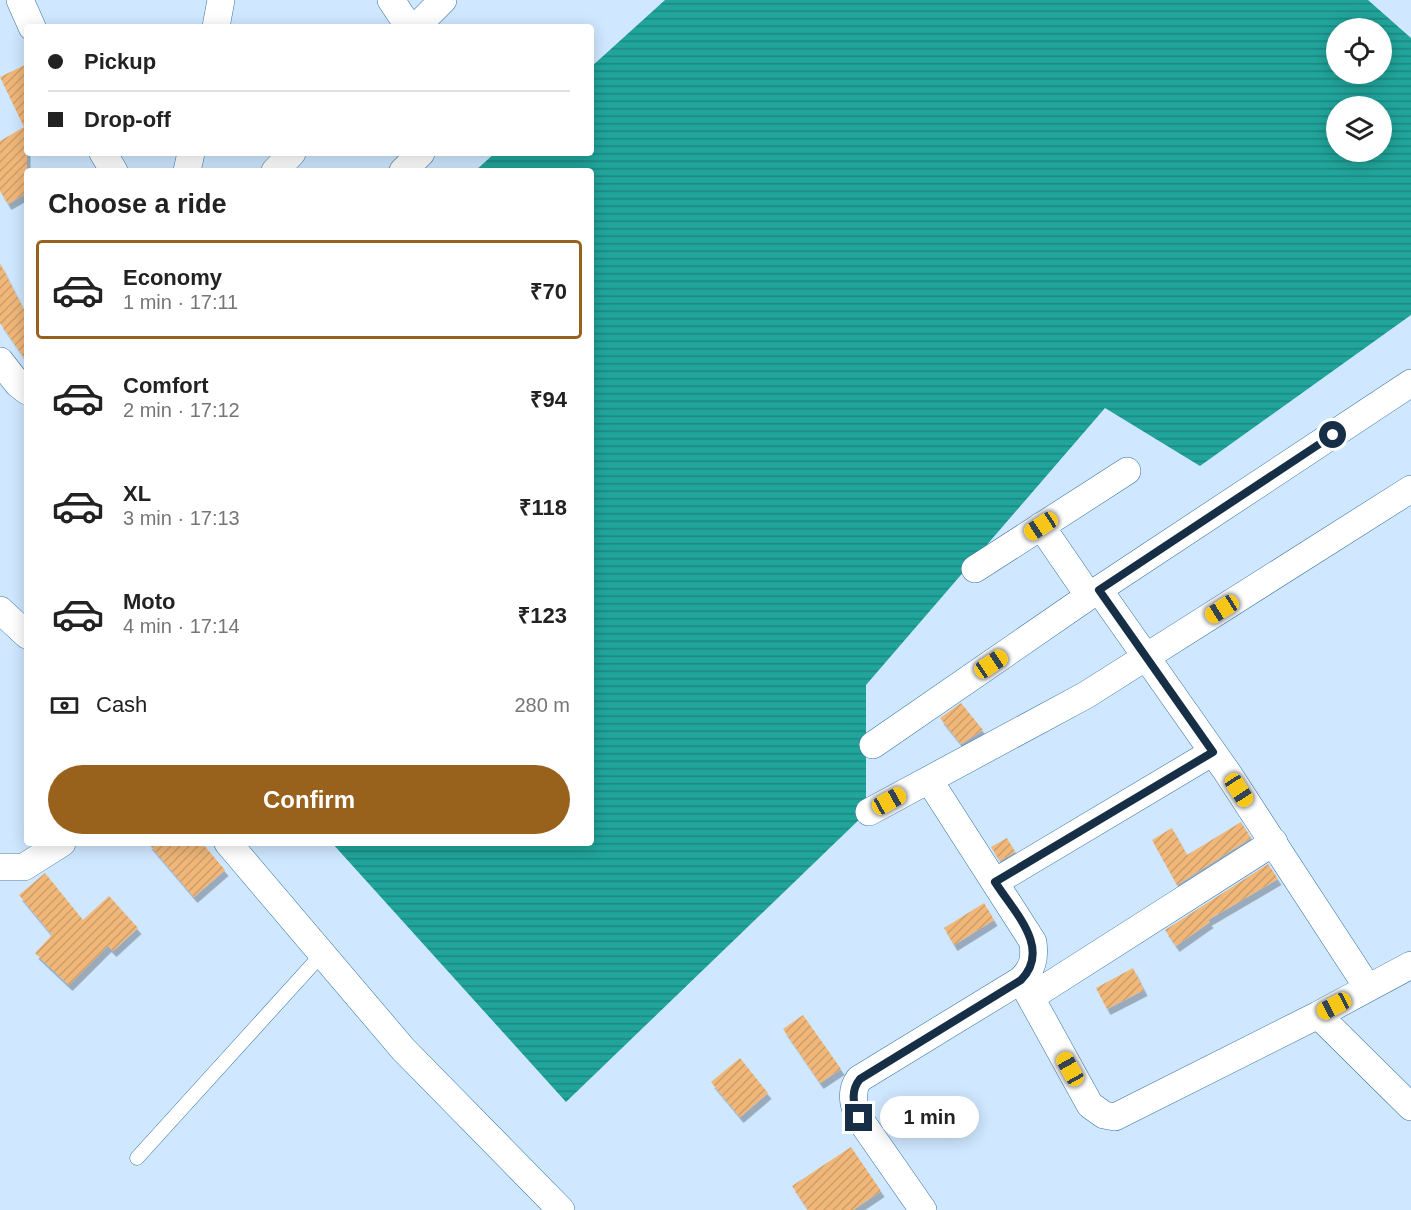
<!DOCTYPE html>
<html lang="en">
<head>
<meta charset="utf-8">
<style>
	:root { --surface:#fff; --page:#f2f2f2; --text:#222; --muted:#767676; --line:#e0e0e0; --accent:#99621c }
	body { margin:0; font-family:Arial,sans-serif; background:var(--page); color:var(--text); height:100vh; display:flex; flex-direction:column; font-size:22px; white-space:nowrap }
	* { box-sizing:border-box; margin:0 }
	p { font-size:20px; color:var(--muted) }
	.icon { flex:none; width:33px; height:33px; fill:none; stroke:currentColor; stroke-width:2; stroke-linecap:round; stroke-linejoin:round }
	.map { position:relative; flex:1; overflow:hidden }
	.side { position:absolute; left:24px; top:168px; width:570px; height:678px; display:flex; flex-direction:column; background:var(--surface); border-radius:6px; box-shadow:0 3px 15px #0003 }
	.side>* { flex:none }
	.top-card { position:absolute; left:24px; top:24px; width:570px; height:132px; border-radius:6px; box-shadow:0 3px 15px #0003; display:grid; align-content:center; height:132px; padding:0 24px; background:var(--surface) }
	.buttons { position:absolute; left:1326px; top:18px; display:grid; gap:12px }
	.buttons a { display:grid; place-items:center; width:66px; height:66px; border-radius:50%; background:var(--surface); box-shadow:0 3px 15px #0003; font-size:30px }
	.end { position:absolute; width:27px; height:27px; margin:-14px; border:8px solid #162f46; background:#fff; box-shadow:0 0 0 3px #fff }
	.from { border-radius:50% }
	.bubble { position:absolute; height:42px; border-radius:21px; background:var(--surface); box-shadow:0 3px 15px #0003; font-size:20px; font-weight:800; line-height:42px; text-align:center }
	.car { position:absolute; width:18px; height:36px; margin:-18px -9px; border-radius:8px; box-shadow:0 0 4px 2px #0007; background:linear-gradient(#f5c518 24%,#345 0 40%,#f5c518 0 76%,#345 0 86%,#f5c518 0) }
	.top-card b { display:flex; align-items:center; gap:21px; height:57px; font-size:22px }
	.top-card b+b { border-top:2px solid var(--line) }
	.top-card i { width:15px; height:15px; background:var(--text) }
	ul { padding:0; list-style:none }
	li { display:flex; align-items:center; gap:18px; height:99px; margin:0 12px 9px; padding:0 12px; border:3px solid transparent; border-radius:6px }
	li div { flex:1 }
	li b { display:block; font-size:22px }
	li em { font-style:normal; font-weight:800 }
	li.active { border-color:var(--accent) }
	li>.icon { width:54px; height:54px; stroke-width:1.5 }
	h2 { padding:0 24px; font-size:27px; line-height:72px }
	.pay { display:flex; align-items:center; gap:15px; height:66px; padding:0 24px; font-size:22px }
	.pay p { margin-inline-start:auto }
	.button { display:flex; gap:12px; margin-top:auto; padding:12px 24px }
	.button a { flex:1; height:69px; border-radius:36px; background:var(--accent); color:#fff; font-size:24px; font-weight:800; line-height:69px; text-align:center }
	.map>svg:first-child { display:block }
	.water { fill:url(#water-rules); fill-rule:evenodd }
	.building { fill:url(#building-hatch); filter:url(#shadow) }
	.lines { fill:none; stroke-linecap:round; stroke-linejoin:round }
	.lane-casing { stroke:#3571a5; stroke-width:15 }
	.street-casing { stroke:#3571a5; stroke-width:28 }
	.lane { stroke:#fff; stroke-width:14 }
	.street { stroke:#fff; stroke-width:27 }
	.route { stroke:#162f46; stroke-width:8 }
</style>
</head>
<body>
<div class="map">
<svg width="1411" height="1210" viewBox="0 0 1411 1210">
	<defs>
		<pattern id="water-rules" width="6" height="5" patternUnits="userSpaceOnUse" patternTransform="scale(1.5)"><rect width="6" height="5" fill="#21a59b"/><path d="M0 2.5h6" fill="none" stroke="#1c8780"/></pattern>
		<pattern id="building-hatch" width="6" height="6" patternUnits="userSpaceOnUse" patternTransform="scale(1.5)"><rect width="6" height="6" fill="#f1b779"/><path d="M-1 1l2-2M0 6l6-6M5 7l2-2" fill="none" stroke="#ce9e6a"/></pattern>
		<filter id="shadow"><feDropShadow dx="3.5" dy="6" stdDeviation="0" flood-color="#0004"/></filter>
	</defs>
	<rect width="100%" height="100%" fill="#cfe8ff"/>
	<!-- water -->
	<path class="water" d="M665,0h703l43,38v277l-211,151 -95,-58 -239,277v128l-300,289 -234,-259h259v-672h-116l20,-18h96v-86zM1336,28h46v46h-46zM1336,106h46v46h-46z"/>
	<!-- building -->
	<path class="building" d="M27,64v129l-19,11 -8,-13v-50l24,-14 -24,-50z
		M0,263l27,53v46l-27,-39z
		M961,703l22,27 -22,14 -21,-26z
		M1241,822l10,16 -74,47 -25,-45 20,-12 15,27z
		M1007,838l8,14 -15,9 -9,-14z
		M148,843h54l23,27 -31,27z
		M1268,864l10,15 -70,41 2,2 -34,24 -11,-16z
		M45,873l38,47 26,-24 29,32 -25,23 -5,-5 -39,39 -34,-32 17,-18 -33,-40z
		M984,903l10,17 -40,25 -10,-17z
		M1133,968l11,22 -37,19 -11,-21z
		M803,1015l38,54 -21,14 -37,-54z
		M740,1058l28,35 -28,24 -29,-35z
		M851,1147l30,44 -28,19h-45l-16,-24z"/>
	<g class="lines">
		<!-- lane casing -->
		<g class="lane-casing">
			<path id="lane" d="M137,1158l185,-204"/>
		</g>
		<!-- street casing -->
		<g class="street-casing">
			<path id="street" d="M20,0l12,27
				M391,0l18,27
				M216,27l5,-27
				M416,27l27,-27
				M103,153l11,18
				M187,171l4,-18
				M275,171l17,-18
				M403,171l18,-18
				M0,361l18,23 9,7
				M1041,526l48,70
				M975,569l152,-98
				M1099,590l128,182 141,216
				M0,610l27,25
				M873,745l216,-149 322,-213
				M869,812l217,-117 325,-206
				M228,843l175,206 158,161
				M0,867h24l38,-24
				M995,882l218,-130
				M1021,980l69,125 14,10 11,2 203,-102 93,-50
				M1031,997l243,-155
				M1318,1015l93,92
				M923,1210l-64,-92c-6,-13 -9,-27 0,-39l162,-99c12,-12 14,-21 12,-38l-104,-162"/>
		</g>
		<!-- lane -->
		<use href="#lane" class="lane"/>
		<!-- street -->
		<use href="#street" class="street"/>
	</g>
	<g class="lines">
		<!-- route -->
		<path class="route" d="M859,1118c-6,-13 -9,-27 1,-39l161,-99c31,-32 -7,-68 -26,-98l218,-130 -114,-162 234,-155"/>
	</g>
</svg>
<div class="buttons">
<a><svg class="icon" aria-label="locate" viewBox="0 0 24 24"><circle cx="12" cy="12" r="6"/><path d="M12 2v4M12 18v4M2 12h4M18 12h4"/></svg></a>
<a><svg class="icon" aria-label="layers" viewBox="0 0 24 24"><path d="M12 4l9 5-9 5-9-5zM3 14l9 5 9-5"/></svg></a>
</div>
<i class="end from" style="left:1333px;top:435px"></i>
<i class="end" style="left:859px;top:1118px"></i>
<div class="bubble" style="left:880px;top:1096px;width:99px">1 min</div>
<i class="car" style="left:1041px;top:526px;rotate:237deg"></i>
<i class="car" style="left:1222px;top:609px;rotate:238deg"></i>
<i class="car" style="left:991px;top:664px;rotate:56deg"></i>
<i class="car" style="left:1239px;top:790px;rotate:147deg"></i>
<i class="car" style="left:889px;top:801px;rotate:61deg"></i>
<i class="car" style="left:1334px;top:1006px;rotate:242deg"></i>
<i class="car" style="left:1070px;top:1069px;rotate:331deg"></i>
<div class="top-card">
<b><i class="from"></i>Pickup</b>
<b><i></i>Drop-off</b>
</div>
<section class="side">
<h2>Choose a ride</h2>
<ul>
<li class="active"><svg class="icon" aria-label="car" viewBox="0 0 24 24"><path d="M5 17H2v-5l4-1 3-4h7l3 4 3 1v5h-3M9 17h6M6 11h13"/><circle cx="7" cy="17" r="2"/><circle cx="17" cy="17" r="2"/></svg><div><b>Economy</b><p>1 min · 17:11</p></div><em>₹70</em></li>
<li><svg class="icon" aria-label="car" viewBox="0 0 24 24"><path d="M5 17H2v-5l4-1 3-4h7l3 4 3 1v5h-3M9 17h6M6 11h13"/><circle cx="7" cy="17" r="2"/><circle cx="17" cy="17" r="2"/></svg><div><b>Comfort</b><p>2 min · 17:12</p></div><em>₹94</em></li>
<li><svg class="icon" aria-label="car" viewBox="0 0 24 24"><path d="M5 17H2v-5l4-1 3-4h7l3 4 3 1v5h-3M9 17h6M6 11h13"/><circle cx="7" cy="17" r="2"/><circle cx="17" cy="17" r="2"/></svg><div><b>XL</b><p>3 min · 17:13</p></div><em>₹118</em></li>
<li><svg class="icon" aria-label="car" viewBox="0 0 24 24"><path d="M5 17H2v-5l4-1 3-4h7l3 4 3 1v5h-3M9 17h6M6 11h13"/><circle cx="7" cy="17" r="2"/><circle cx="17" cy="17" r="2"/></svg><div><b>Moto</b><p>4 min · 17:14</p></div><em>₹123</em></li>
</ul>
<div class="pay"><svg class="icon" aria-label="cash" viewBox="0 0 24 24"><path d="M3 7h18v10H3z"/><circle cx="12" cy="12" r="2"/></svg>Cash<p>280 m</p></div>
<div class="button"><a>Confirm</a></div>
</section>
</div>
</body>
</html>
